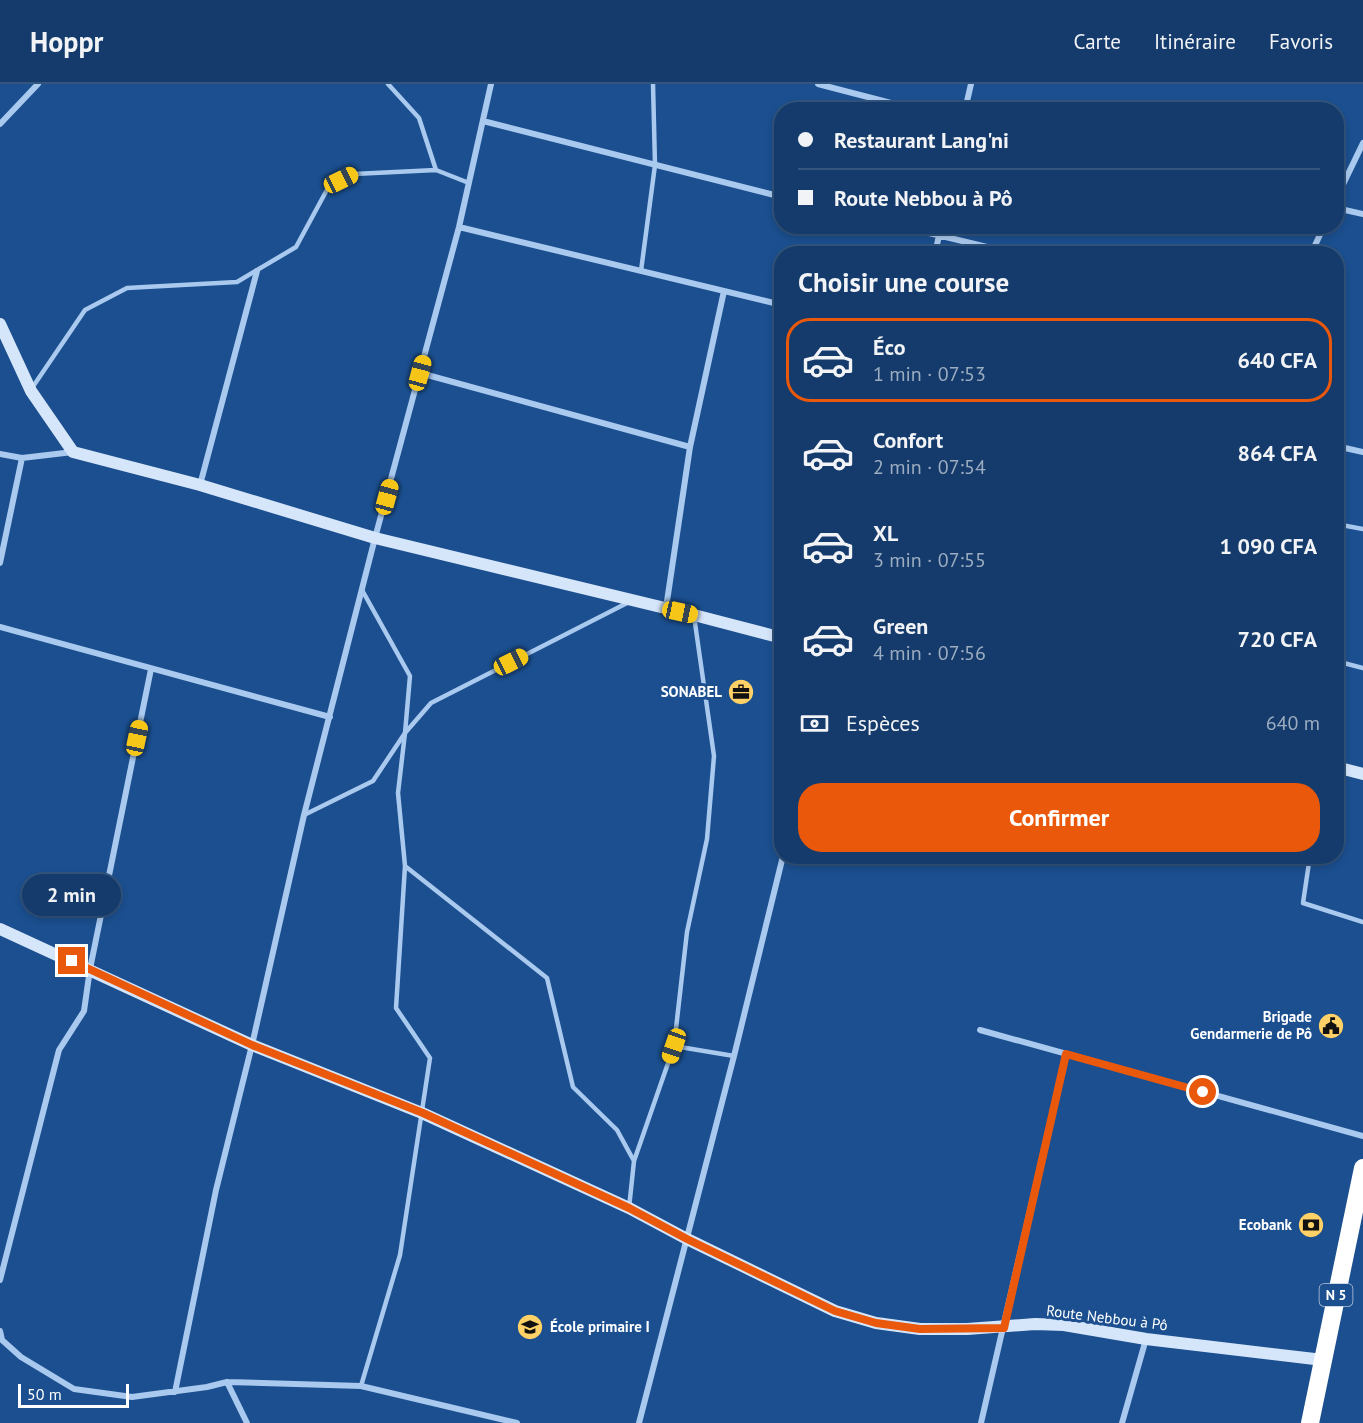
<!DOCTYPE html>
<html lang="fr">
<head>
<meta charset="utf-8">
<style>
	:root { --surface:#143b6b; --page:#214673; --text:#f1f3f6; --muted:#9dadc1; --line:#33557e; --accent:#ea580c }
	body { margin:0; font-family:"PT Sans",sans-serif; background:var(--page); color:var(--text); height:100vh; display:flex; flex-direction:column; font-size:22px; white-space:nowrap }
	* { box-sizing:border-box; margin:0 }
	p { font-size:20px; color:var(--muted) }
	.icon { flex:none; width:33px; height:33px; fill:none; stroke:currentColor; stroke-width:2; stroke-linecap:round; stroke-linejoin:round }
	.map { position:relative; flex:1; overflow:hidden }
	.sheet { position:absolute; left:774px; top:162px; width:570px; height:618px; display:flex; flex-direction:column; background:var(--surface); border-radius:24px; box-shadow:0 3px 9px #0003,0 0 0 2px var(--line) }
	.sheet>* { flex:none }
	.guide { position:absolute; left:774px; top:18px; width:570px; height:132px; border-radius:24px; box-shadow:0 3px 9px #0003,0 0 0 2px var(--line); display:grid; align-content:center; height:132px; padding:0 24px; background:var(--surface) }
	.scale { position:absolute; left:18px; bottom:15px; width:111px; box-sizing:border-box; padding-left:6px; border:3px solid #fff; border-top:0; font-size:16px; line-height:21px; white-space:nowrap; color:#fff; -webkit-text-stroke:4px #1b4f8f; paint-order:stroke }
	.end { position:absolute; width:27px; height:27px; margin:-14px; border:8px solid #ea580c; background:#fff; box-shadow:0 0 0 3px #fff }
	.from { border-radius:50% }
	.bubble { position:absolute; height:42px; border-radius:21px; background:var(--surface); box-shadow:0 3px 9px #0003,0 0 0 2px var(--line); font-size:20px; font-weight:800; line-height:42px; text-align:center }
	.car { position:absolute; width:18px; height:36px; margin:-18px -9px; border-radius:8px; box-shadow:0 0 4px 2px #0007; background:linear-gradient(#f5c518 24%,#345 0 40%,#f5c518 0 76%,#345 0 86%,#f5c518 0) }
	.guide b { display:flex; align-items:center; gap:21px; height:57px; font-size:22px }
	.guide b+b { border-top:2px solid var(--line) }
	.guide i { width:15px; height:15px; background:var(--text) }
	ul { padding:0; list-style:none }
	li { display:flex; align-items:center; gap:18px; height:84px; margin:0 12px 9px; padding:0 12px; border:3px solid transparent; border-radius:24px }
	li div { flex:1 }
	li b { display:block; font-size:22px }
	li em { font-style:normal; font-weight:800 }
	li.on { border-color:var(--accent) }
	li>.icon { width:54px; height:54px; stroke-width:1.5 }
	h2 { padding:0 24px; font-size:27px; line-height:72px }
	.pay { display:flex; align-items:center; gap:15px; height:66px; padding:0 24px; font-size:22px }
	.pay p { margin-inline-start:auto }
	.primary-button { display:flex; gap:12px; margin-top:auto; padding:12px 24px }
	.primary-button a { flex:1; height:69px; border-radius:24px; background:var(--accent); color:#fff; font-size:24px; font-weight:800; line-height:69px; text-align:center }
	header { display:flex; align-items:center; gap:36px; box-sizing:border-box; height:84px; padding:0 30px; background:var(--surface); border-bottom:2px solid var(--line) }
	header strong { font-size:28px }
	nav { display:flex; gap:33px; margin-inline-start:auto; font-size:21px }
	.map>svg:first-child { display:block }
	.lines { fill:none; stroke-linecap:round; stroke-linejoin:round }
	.lane { stroke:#a9c9ee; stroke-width:4.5 }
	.street { stroke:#a9c9ee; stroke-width:6 }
	.secondary { stroke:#d6e6fa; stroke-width:12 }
	.highway { stroke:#fff; stroke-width:18 }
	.route { stroke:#ea580c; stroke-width:8 }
	.labels { text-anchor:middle; stroke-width:6; stroke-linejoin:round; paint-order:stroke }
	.shield { fill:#1b4f8f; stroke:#bbcadd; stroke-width:1.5 }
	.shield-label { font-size:14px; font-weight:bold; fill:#fff }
	.poi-label { font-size:15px; font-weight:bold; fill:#fff; stroke:#1b4f8f; text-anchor:end }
	.street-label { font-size:15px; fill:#fff; stroke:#1b4f8f }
</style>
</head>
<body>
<header>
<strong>Hoppr</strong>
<nav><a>Carte</a><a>Itinéraire</a><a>Favoris</a></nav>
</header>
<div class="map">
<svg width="1363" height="1339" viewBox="0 0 1363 1339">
	<rect width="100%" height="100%" fill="#1b4f8f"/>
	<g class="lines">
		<!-- lane -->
		<path class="lane" d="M388,0l31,34 17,52
			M641,187l14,-106 -2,-81
			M32,304l53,-78 42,-22 110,-6 59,-35 33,-61 25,-12 82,-4 33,13
			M1336,440l27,5
			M362,506l48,86 -5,57 -7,60 7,73 142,112 26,109 44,43 17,31
			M1336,577l27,7
			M304,731l69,-34 32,-48 26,-30 198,-101
			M1310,772l-7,47 60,19
			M674,962l13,-114 20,-93 7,-83 -20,-140
			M629,1124l5,-47 40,-115 60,10
			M361,1302l39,-131 30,-197 -34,-50 9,-142"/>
		<!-- street -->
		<path class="street" d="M818,0l100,26
			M965,26l6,-26
			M483,37l299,76
			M0,40l38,-40
			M1336,115l27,-56
			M1336,124l27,6
			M900,142l116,28
			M459,143l323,78
			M935,170l6,-28
			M1311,170l13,-28
			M420,289l270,74
			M1336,362l27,6
			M0,370l22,4 51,-6
			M200,401l57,-214
			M0,479l22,-105
			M666,524l24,-161 34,-156
			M0,543l330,90
			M980,946l383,106
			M0,1196l59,-230 25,-39 6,-42 61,-300
			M0,1247l2,9 19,17 53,32 58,8 75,-10 20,-5 134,4 156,37
			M227,1298l20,41
			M175,1308l41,-202 36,-145 52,-230 71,-277 84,-311 32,-143
			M639,1339l95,-367 49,-200
			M981,1339l85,-369
			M1122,1339l24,-84"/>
		<!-- secondary -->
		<path class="secondary" d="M0,240l31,67 42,61 127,33 175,53 319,77 88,23
			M1336,683l27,7
			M0,845l252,116 170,68 207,95 58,31 148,72 41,12 44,6h47l68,-5 29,1 82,14 177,21"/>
		<!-- highway -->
		<path class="highway" d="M1310,1339l53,-255"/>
	</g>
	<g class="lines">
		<!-- route -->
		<path class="route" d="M72,877l180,84 171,68 206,95 58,31 148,72 41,12 44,6 84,-1 62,-274 137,38"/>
	</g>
	<!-- icons -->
	<defs>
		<g id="office-disc" transform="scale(1.35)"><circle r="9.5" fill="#ffd166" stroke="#1b4f8f"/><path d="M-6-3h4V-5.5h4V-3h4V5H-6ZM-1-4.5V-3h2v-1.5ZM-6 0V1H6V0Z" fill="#111"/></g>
		<g id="civic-disc" transform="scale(1.35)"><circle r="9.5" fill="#ffd166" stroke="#1b4f8f"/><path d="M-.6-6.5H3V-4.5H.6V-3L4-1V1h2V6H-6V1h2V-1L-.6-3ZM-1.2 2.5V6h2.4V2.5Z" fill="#111"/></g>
		<g id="bank-disc" transform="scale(1.35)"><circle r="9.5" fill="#ffd166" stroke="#1b4f8f"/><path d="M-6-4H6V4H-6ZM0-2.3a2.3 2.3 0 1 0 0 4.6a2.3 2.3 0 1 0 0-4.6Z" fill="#111"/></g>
		<g id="school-disc" transform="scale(1.35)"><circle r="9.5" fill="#ffd166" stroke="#1b4f8f"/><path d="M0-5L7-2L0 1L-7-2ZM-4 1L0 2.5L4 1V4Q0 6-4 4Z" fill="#111"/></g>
	</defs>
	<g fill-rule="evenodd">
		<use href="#office-disc" x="741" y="608"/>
		<use href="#civic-disc" x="1331" y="942"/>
		<use href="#bank-disc" x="1311" y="1141"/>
		<use href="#school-disc" x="530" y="1243"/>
	</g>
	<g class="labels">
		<!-- shield labels -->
		<rect class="shield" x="1319.5" y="1200" width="33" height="22" rx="4.5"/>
		<g class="shield-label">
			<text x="1336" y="1216">N 5</text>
		</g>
		<!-- poi labels -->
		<g class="poi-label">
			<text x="722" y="613">SONABEL</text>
			<text x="1312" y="938">Brigade<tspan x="1312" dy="17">Gendarmerie de Pô</tspan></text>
			<text x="1292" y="1146">Ecobank</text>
			<text x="550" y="1248" text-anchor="start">École primaire I</text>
		</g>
		<!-- street labels -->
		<g class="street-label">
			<text transform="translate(1107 1234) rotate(7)" y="5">Route Nebbou à Pô</text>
		</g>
	</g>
</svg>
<div class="scale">50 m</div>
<i class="end from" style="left:1203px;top:1008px"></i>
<i class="end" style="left:72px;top:877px"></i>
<div class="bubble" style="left:22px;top:790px;width:99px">2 min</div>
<i class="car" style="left:341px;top:96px;rotate:64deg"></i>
<i class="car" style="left:420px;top:289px;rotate:15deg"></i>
<i class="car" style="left:387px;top:413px;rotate:15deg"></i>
<i class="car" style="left:680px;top:528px;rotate:102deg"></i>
<i class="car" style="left:511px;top:578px;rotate:63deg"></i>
<i class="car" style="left:137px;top:654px;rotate:12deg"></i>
<i class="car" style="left:674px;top:962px;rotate:199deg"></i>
<div class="guide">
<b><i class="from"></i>Restaurant Lang'ni</b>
<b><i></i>Route Nebbou à Pô</b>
</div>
<section class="sheet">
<h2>Choisir une course</h2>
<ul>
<li class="on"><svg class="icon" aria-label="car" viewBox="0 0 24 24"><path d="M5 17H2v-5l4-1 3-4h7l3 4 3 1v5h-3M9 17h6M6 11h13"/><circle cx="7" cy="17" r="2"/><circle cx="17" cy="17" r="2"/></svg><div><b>Éco</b><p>1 min · 07:53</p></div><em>640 CFA</em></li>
<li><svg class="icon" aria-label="car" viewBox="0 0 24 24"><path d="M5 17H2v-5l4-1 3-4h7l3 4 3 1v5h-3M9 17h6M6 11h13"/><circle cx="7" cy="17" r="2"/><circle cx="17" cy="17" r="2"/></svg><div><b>Confort</b><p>2 min · 07:54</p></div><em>864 CFA</em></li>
<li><svg class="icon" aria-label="car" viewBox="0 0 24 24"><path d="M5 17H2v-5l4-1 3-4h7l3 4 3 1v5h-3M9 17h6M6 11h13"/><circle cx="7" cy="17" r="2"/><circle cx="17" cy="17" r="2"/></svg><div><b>XL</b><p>3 min · 07:55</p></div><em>1 090 CFA</em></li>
<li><svg class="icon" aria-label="car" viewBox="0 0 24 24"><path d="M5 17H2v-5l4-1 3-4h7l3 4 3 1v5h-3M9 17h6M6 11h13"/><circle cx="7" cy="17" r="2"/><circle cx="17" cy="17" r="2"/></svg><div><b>Green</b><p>4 min · 07:56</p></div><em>720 CFA</em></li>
</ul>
<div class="pay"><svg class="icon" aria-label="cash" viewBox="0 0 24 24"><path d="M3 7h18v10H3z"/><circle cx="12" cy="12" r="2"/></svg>Espèces<p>640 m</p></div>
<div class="primary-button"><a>Confirmer</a></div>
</section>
</div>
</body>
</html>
